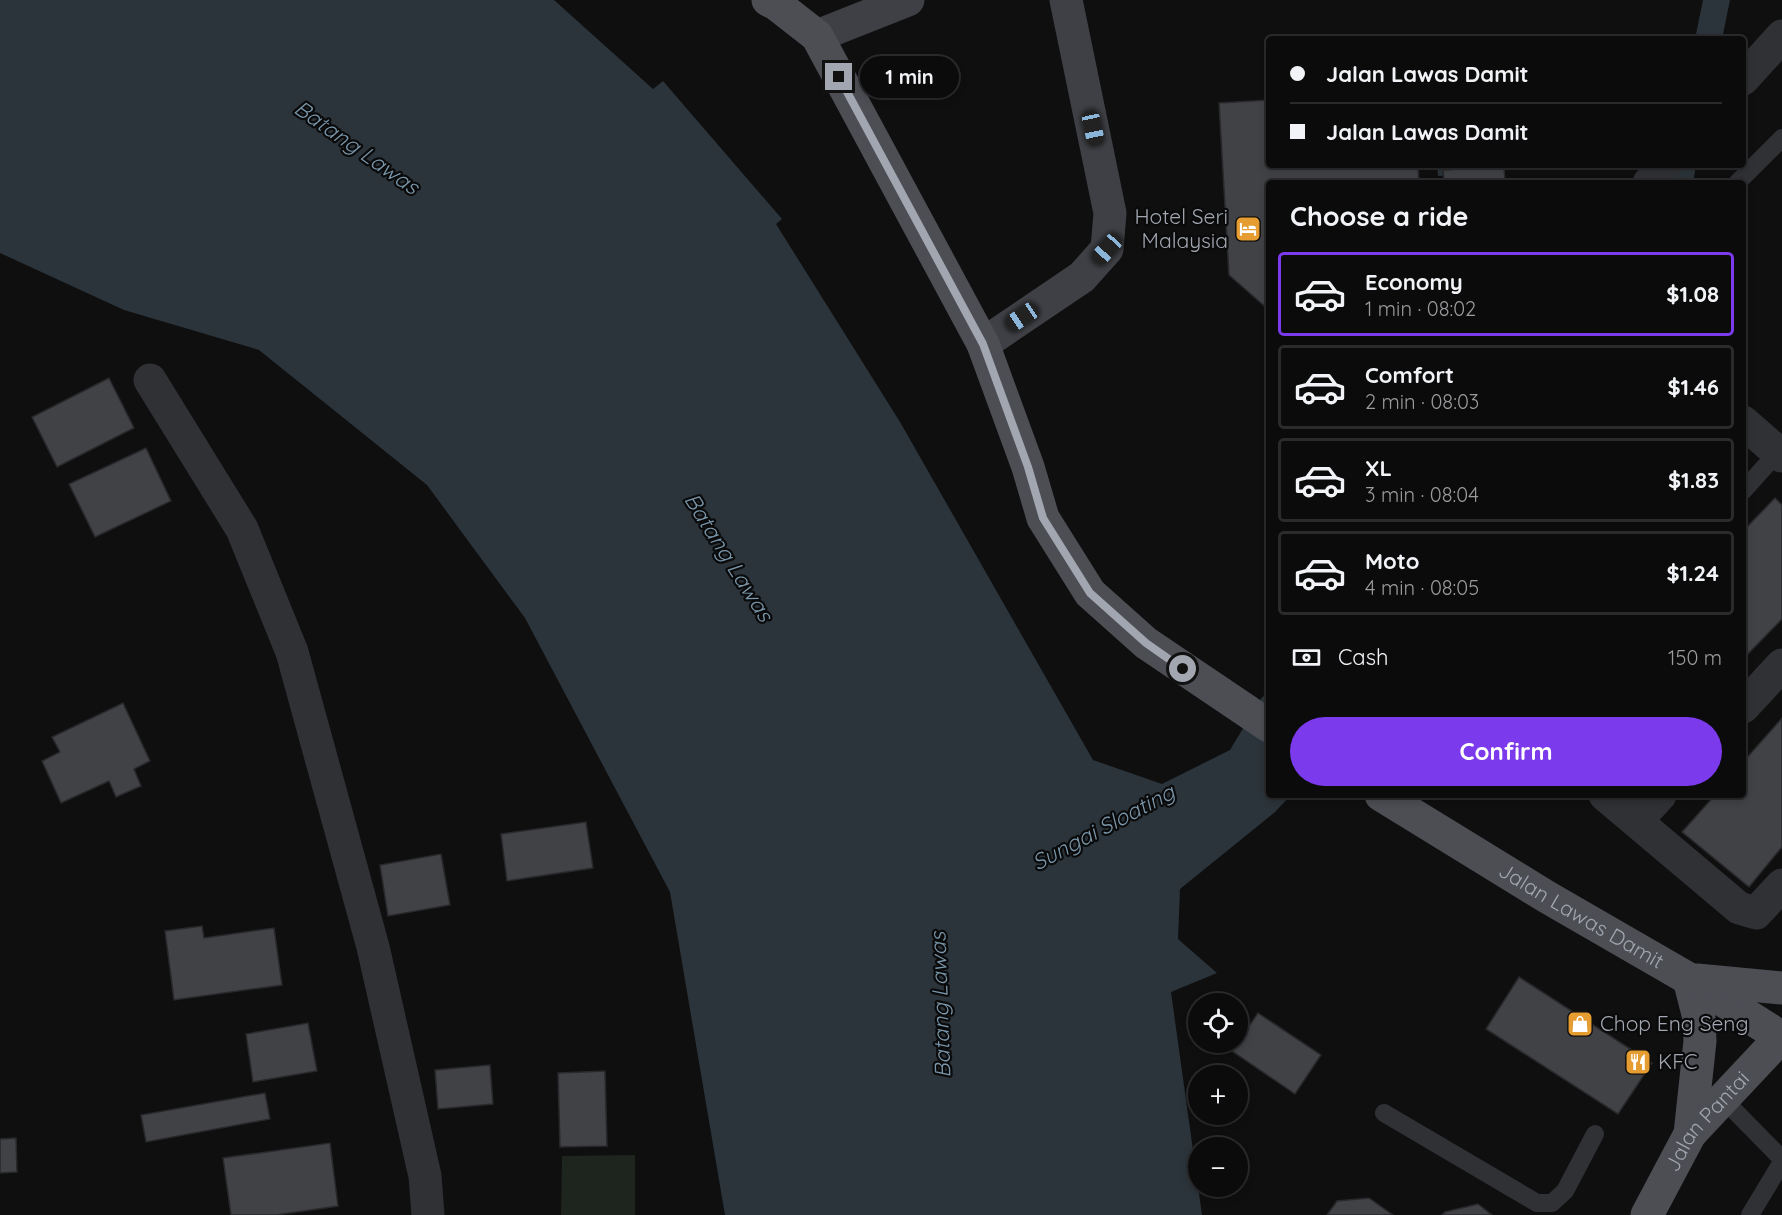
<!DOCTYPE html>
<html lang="en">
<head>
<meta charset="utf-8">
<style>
	:root { --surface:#0b0b0c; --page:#141415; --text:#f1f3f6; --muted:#9a9b9d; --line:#2b2b2d; --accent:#7c3aed }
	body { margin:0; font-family:Quicksand,sans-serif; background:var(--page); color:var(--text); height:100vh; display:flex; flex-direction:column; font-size:22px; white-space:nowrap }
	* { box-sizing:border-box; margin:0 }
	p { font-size:20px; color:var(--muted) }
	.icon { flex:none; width:33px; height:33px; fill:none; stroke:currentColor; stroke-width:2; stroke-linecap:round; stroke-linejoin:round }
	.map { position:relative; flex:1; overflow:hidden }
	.sheet { position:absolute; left:1266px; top:180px; width:480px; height:618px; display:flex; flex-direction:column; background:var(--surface); border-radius:6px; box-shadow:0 3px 9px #0003,0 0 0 2px var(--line) }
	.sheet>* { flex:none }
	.banner { position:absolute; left:1266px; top:36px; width:480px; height:132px; border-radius:6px; box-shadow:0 3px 9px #0003,0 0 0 2px var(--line); display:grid; align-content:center; height:132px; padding:0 24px; background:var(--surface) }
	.fabs { position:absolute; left:1188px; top:993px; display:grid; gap:12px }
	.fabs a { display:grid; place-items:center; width:60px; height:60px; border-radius:50%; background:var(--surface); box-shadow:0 3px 9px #0003,0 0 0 2px var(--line); font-size:30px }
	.end { position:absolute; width:27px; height:27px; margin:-14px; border:8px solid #a1a6b0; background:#111; box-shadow:0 0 0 3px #111 }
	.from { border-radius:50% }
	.bubble { position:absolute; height:42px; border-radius:21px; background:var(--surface); box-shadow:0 3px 9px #0003,0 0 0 2px var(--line); font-size:20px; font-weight:800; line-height:42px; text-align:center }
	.car { position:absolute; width:18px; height:36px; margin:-18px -9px; border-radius:8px; box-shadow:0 0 4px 2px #0007; background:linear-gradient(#222 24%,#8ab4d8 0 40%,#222 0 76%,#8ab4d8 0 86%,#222 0) }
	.banner b { display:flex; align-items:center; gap:21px; height:57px; font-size:22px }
	.banner b+b { border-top:2px solid var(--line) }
	.banner i { width:15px; height:15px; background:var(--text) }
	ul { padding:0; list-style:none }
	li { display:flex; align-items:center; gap:18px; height:84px; margin:0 12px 9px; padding:0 12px; border:3px solid var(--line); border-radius:6px }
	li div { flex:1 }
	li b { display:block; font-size:22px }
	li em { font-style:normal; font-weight:800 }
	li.selected { border-color:var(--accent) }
	li>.icon { width:54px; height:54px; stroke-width:1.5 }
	h2 { padding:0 24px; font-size:27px; line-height:72px }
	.pay { display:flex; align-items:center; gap:15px; height:66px; padding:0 24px; font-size:22px }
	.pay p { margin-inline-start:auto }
	.action { display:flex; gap:12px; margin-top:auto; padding:12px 24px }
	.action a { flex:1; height:69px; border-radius:36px; background:var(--accent); color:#fff; font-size:24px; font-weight:800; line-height:69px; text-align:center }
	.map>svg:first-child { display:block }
	.green { fill:#1e241e }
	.water { fill:#2b343a }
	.building { fill:#404246; stroke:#29292c; stroke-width:1.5 }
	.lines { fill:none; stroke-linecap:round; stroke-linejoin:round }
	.lane { stroke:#303135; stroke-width:18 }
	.street { stroke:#303135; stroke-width:33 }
	.secondary { stroke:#3e4045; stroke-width:33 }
	.primary { stroke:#4c4e54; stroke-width:33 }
	.route { stroke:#a1a6b0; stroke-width:8 }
	.labels { text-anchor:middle; stroke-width:4.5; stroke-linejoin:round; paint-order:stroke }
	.poi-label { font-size:21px; fill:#a1a6b0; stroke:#0a0a0b; text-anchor:start }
	.street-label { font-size:21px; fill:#a1a6b0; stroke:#0a0a0b }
	.water-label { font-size:22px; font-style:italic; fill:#7996aa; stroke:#0a0a0b }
</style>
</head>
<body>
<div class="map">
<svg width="1782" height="1215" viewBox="0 0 1782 1215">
	<rect width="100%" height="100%" fill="#0f0f10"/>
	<!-- green -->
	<path class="green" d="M635,1155v60h-74l1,-59z"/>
	<!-- water -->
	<path class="water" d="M0,0h554l99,89 10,-8 119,138 -6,5 124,198 193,338 69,24 68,-34 30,-50 9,-10v105h22l-16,17 -95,77 -2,50 39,34 -46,19 31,223h-477l-55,-323 -145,-274 -98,-133 -168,-135 -135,-40 -124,-57z
		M1703,0h27l-8,39h-27z
		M1437,165h32l1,9 -32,2z
		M1672,165h24l-3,18h-24z"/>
	<!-- building -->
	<path class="building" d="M1269,100v65h149l1,18h-150v127l-40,-35 -10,-172z
		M1504,166l1,17h-61l-1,-13z
		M109,378l25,50 -77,39 -25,-50z
		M146,448l25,53 -76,36 -26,-53z
		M1775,498l7,7v114l-39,40v-128z
		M123,703l27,58 -16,8 7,17 -25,11 -7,-16 -48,22 -19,-42 18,-9 -8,-15z
		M1782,718v129l-33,40 -67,-55 33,-37h28v-33z
		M586,822l7,46 -86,13 -6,-47z
		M441,854l9,51 -62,11 -8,-51z
		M202,926l2,12 70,-10 8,57 -108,15 -9,-69z
		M1519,977l133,86 -34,51 -132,-85z
		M1258,1013l63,42 -26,39 -63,-43z
		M308,1023l9,48 -64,11 -7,-48z
		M490,1065l3,39 -55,5 -3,-39z
		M605,1071l2,75 -47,1 -2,-74z
		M265,1093l5,26 -124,23 -5,-27z
		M16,1138l1,34 -17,1v-34z
		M330,1143l8,63 -62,9h-45l-8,-57z
		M1369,1198l24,17h-66l10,-14z
		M1478,1204l14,11h-50l3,-3z"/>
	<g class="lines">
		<!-- lane -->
		<path class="lane" d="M1737,183l45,-45
			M1743,491l35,-39
			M1723,1099l59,60
			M1384,1113l153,90h15l13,-12 30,-57
			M1750,1215l32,-53"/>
		<!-- street -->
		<path class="street" d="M1743,79l39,-43
			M1649,183l16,-18
			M150,380l92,149 50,123 81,295 52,229 3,39
			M1743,422l39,34
			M1743,707l39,-42
			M1605,795l134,113 17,5 26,-28
			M1636,821l24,-26"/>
		<!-- secondary -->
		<path class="secondary" d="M817,36l91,-36
			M983,344l99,-67 25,-28 3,-36 -44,-213"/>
		<!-- primary -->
		<g class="primary">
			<path d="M768,0l8,4 41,32 166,308 45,123 15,51 47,75 56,50 123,83"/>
			<path id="s1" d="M1381,795l166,102 142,82 92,58"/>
			<path d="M1689,979l10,39 1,23 -10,93"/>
			<path d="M1697,980l85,8"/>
			<path id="s2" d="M1647,1215l43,-81 92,-98"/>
		</g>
	</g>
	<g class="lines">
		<!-- route -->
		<path class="route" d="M839,77l144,267 45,123 15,51 47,75 56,50 37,26"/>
	</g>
	<!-- icons -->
	<defs>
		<g id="hotel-square" transform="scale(1.35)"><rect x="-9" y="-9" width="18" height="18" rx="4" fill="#e59d32" stroke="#0a0a0b"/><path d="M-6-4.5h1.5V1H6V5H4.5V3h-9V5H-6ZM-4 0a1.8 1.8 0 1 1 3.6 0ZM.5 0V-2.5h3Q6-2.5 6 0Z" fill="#fff"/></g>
		<g id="shop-square" transform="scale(1.35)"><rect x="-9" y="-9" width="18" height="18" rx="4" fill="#e59d32" stroke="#0a0a0b"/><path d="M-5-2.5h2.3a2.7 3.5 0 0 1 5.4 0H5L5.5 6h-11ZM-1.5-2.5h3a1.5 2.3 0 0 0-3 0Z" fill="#fff"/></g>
		<g id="restaurant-square" transform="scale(1.35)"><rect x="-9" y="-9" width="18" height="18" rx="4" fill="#e59d32" stroke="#0a0a0b"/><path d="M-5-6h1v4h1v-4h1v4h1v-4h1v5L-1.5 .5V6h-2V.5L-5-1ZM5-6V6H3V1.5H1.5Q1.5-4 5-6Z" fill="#fff"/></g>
	</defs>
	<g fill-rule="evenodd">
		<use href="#hotel-square" x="1248" y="229"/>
		<use href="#shop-square" x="1580" y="1024"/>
		<use href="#restaurant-square" x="1638" y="1062"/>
	</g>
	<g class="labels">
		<!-- poi labels -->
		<g class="poi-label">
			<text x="1228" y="224" text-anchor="end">Hotel Seri<tspan x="1228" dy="24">Malaysia</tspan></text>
			<text x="1600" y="1031">Chop Eng Seng</text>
			<text x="1658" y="1069">KFC</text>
		</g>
		<!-- street labels -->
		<g class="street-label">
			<text dy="7" stroke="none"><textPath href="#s1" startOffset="234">Jalan Lawas Damit</textPath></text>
			<text dy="7" stroke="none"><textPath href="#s2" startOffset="112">Jalan Pantai</textPath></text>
		</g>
		<!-- water labels -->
		<g class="water-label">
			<text transform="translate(357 147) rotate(35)" y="8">Batang Lawas</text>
			<text transform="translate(729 557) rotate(58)" y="8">Batang Lawas</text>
			<text transform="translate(1103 827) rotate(-28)" y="8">Sungai Sloating</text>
			<text transform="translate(940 1005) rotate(-92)" y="8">Batang Lawas</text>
		</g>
	</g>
</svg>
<div class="fabs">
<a><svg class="icon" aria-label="locate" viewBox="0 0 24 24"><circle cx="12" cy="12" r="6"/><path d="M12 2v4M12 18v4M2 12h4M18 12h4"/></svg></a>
<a>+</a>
<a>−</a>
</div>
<i class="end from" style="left:1183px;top:669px"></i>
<i class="end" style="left:839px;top:77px"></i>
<div class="bubble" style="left:860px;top:56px;width:99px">1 min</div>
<i class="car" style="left:1093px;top:128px;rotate:168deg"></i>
<i class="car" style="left:1107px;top:249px;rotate:222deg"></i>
<i class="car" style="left:1022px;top:317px;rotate:236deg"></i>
<div class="banner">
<b><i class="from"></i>Jalan Lawas Damit</b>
<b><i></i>Jalan Lawas Damit</b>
</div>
<section class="sheet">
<h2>Choose a ride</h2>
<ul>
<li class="selected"><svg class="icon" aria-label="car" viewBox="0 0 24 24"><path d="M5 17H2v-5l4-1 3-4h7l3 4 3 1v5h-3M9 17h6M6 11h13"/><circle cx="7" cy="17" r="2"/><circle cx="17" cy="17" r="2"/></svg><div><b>Economy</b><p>1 min · 08:02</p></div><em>$1.08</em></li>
<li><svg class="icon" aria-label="car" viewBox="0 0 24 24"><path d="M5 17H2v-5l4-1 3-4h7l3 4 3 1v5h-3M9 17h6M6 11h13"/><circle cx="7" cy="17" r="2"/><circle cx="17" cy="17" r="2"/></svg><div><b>Comfort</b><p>2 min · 08:03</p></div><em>$1.46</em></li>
<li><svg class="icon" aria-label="car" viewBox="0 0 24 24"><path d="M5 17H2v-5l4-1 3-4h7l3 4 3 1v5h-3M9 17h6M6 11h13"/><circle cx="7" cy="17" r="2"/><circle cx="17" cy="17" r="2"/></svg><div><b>XL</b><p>3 min · 08:04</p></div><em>$1.83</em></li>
<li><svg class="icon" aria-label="car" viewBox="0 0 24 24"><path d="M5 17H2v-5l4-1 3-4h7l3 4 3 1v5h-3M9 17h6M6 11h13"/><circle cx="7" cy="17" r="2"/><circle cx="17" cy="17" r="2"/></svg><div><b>Moto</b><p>4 min · 08:05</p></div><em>$1.24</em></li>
</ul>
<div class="pay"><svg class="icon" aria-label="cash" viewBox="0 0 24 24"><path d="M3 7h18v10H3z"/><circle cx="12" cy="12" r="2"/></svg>Cash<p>150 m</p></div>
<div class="action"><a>Confirm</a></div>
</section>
</div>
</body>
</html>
